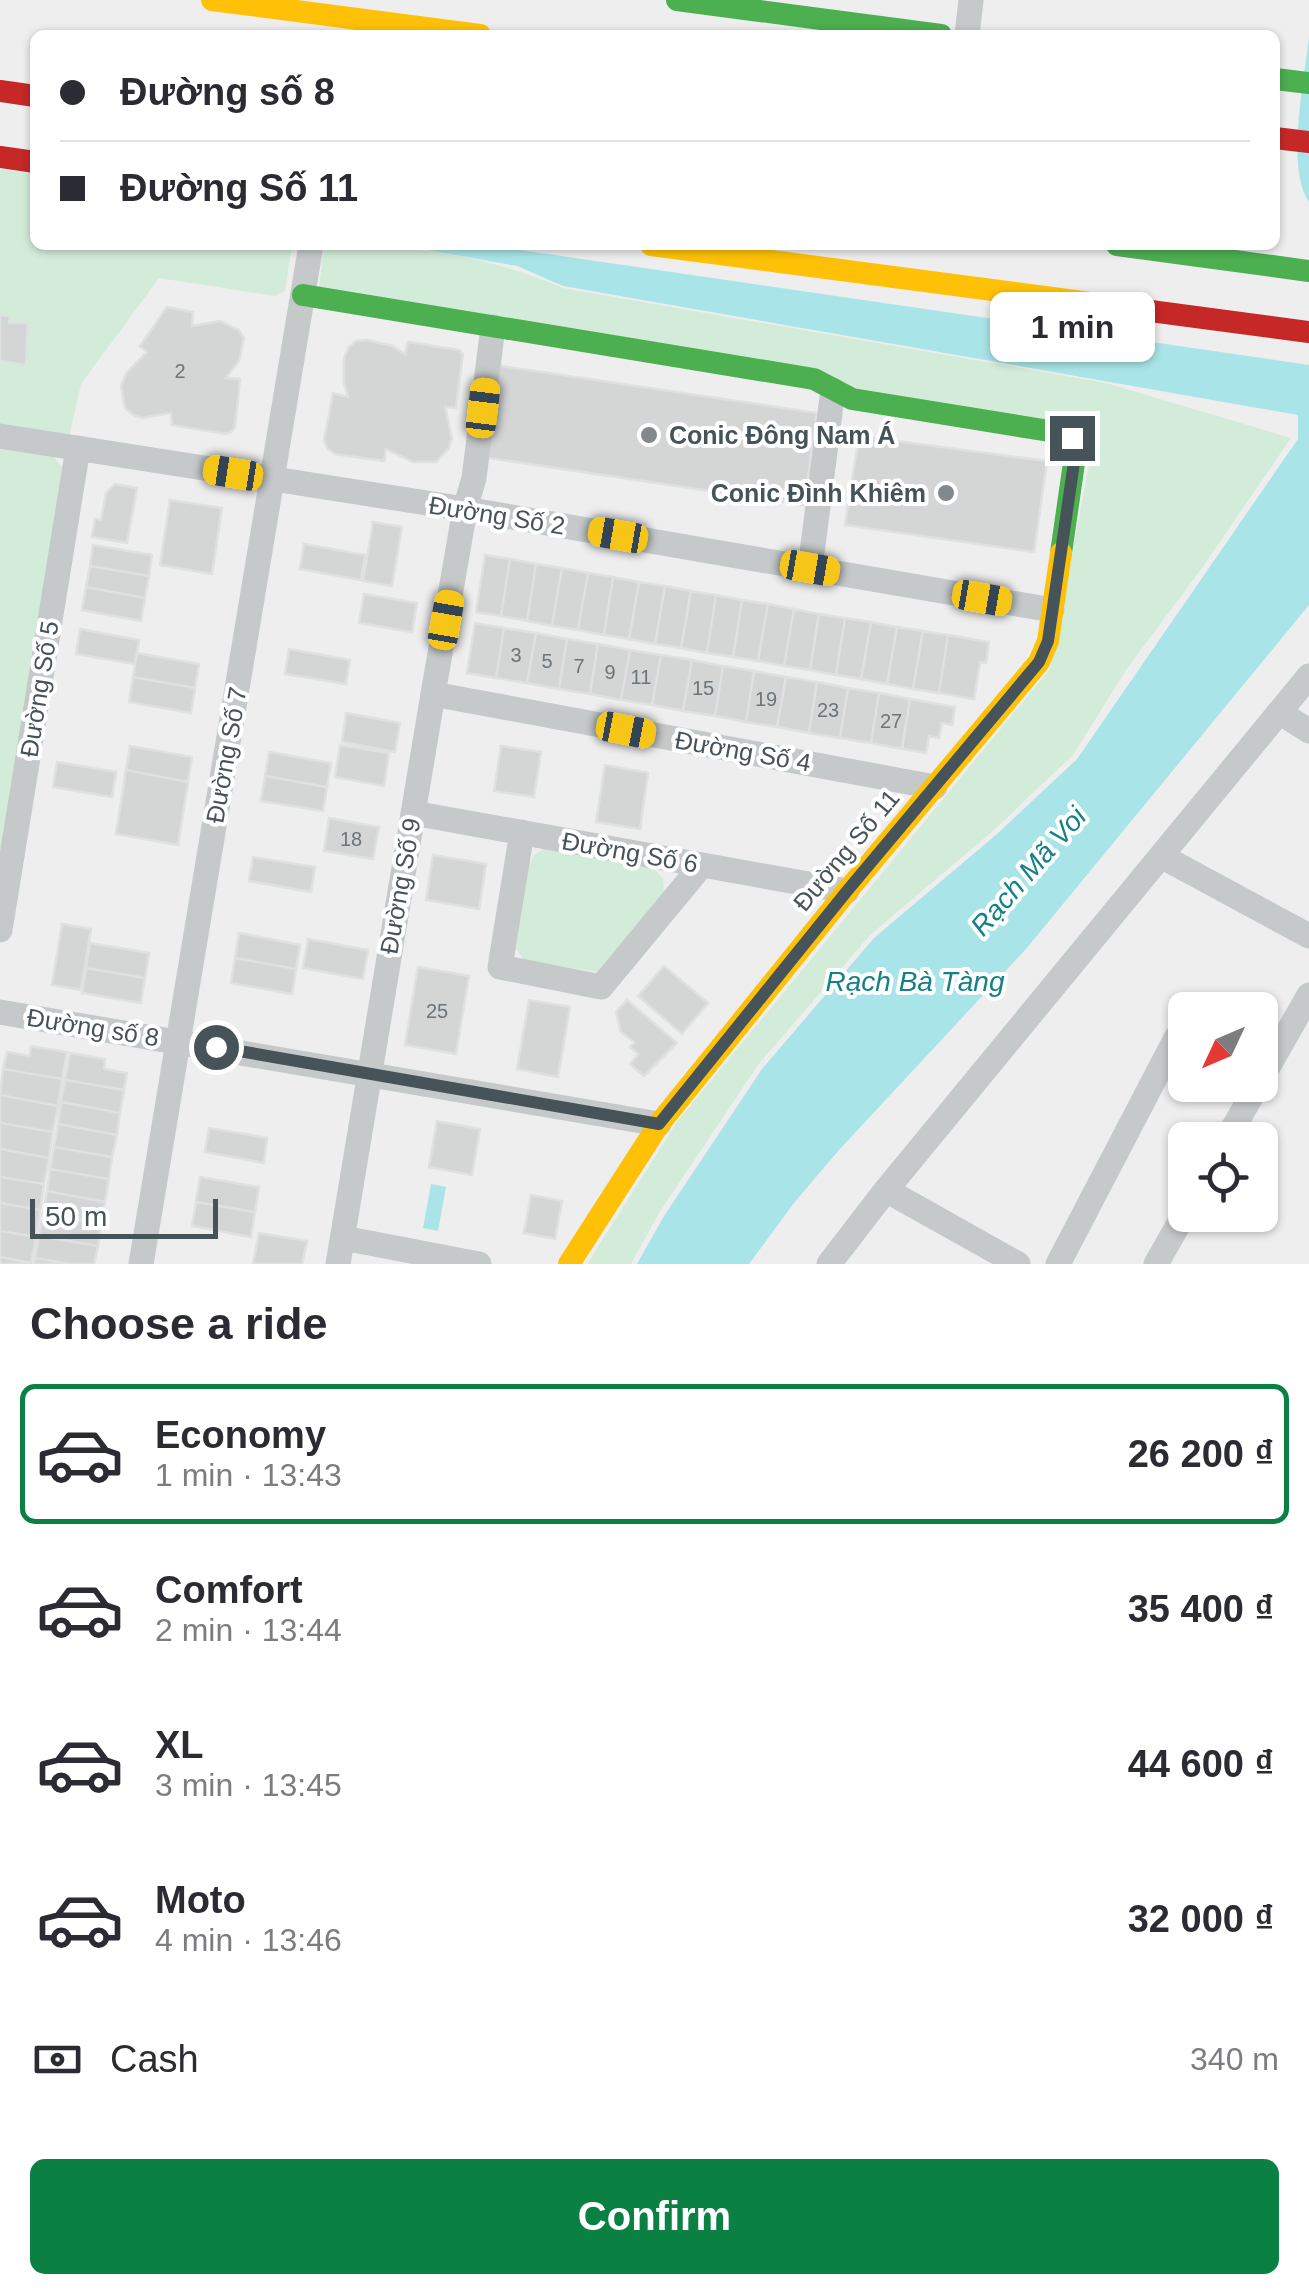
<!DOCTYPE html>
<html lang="en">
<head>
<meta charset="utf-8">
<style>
	:root { --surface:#fff; --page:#f2f2f3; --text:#2b2b33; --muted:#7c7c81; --line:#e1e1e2; --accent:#0b8043 }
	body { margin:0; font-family:Helvetica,sans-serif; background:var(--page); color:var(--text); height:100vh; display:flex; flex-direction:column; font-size:38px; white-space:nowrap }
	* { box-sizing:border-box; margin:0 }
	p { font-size:32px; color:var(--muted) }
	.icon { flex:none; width:55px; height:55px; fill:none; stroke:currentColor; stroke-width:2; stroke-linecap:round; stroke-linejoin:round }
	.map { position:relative; height:1264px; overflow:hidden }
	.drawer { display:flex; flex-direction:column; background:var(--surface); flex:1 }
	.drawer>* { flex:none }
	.guide { position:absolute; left:30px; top:30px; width:1250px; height:220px; border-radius:15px; box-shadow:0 2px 8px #0004; display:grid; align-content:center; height:220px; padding:0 30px; background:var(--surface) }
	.needle { width:65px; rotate:226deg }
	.controls { position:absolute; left:1168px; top:992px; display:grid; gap:20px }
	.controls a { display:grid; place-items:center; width:110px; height:110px; border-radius:15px; background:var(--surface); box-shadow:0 2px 8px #0004; font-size:50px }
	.scale { position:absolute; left:30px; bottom:25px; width:188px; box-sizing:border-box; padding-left:10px; border:5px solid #465359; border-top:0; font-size:28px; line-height:35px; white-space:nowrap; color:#465359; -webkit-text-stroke:8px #fff; paint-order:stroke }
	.end { position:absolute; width:45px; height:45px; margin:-22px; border:12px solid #465359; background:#fff; box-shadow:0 0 0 5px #fff }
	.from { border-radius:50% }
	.bubble { position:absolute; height:70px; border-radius:15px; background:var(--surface); box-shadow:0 2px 8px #0004; font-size:32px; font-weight:700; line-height:70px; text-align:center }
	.car { position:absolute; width:30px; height:60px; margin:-30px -15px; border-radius:12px; box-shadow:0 0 8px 2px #0007; background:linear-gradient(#f5c518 24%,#345 0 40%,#f5c518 0 76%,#345 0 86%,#f5c518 0) }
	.guide b { display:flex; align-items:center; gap:35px; height:95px; font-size:38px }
	.guide b+b { border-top:2px solid var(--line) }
	.guide i { width:25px; height:25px; background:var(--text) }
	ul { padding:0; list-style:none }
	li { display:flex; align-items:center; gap:30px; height:140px; margin:0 20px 15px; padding:0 10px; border:5px solid transparent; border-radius:15px }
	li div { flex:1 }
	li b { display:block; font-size:38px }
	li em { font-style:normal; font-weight:700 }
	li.active { border-color:var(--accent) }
	li>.icon { width:90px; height:90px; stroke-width:1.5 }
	h2 { padding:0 30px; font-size:45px; line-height:120px }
	.pay { display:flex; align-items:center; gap:25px; height:110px; padding:0 30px; font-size:38px }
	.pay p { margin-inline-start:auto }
	.action { display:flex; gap:20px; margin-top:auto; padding:20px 30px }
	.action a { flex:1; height:115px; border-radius:15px; background:var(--accent); color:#fff; font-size:40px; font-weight:700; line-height:115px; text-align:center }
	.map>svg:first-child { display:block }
	.green { fill:#d3ecd9 }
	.water { fill:#a9e5e8 }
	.building { fill:#d4d6d6; stroke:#dfe0e1; stroke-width:2.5 }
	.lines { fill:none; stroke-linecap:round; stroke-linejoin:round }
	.street { stroke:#c5c9ca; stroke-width:25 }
	.fast { stroke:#4caf50; stroke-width:22 }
	.slow { stroke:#ffc107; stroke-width:22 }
	.jam { stroke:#c62828; stroke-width:22 }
	.route { stroke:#465359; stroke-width:12 }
	.poi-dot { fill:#81898d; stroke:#fff; stroke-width:4 }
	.labels { text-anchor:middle; stroke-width:8; stroke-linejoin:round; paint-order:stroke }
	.number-label { font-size:20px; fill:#6b757a }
	.poi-label { font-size:25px; font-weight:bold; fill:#465359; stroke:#fff; text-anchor:start }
	.street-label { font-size:25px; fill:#465359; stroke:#fff }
	.water-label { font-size:28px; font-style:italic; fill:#148188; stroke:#fff }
</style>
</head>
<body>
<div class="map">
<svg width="1309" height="1264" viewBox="0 0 1309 1264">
	<rect width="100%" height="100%" fill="#eee"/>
	<!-- green -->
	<path class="green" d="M0,169l35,5v71h257l-7,46 -10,5 -116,-18 -78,106 -12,53 -69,-10z
		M324,245c86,0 160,9 239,43l543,95 185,55 -89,130 -74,99 -55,88 -79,75 -124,105 -112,130 -99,148 -28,51h-44l90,-142 373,-453 42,-220 -773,-162z
		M0,447l52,8 12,15 -64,388z
		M545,848l108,19 10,12 1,13 -67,80 -73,-12 -8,-11 13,-83 5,-11z"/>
	<!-- water -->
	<path class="water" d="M1309,36v166c-24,-34 -4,-124 0,-166z
		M399,245h87l823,120v240l-283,344 -187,201 -45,53 -45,61h-112l27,-48 98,-147 112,-131 123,-104 80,-75 221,-320v-24l-735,-129 -46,-20z
		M431,1184l15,3 -8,44 -15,-3z"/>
	<!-- building -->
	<path class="building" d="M167,307l26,5 -1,14 28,-5 19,9 5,8 -5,23 -13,17 14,1 -5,48 -4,5 -6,2 -53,-9 -1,-12 -29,5 -9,-3 -8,-7 -4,-22 6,-14 20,-20 -7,-6z
		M0,315l10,1 -1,7h19l-2,42 -26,-4z
		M367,340l26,6 12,8 3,-12 51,8 4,4 -7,54 -11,-1 7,32 -4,10 -12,13h-23l-27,-13 -2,12 -49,-7 -7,-5 -4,-8 9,-48 15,4 -4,-14v-25l5,-11 7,-6z
		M495,365l322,48 -13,92 -322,-48z
		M859,436l188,25 -13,91 -189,-27z
		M115,484l22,4 -10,55 -35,-6 3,-18 6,1 5,-27z
		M170,500l52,8 -10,66 -52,-9z
		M373,522l29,5 -10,59 -29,-5z
		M304,544l61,11 -4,25 -61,-11z
		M93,545l59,10 -3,21 -59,-10z
		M485,555l25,4 -9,57 -25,-4z
		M510,559l26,5 -9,57 -26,-5z
		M536,564l26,4 -10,58 -25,-5z
		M90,566l59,10 -4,22 -59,-11z
		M562,568l26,5 -10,57 -26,-4z
		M588,573l25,4 -9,58 -26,-5z
		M613,577l26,5 -10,57 -25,-4z
		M639,582l26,4 -10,58 -26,-5z
		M665,586l26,5 -10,57 -26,-4z
		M86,587l59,11 -4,23 -59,-11z
		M691,591l25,4 -9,58 -26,-5z
		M364,594l53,9 -5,29 -53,-9z
		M716,595l26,5 -9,57 -26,-4z
		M742,600l26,4 -10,57 -25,-4z
		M768,604l26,5 -10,57 -26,-5z
		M794,609l25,5 -9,56 -26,-4z
		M819,614l26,4 -9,57 -26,-5z
		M845,618l26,4 -10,57 -25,-4z
		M871,622l26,5 -10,57 -26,-5z
		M475,623l29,5 -8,50 -29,-5z
		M897,627l26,4 -10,58 -26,-5z
		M504,628l32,5 -9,50 -31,-5z
		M80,629l59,11 -4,24 -59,-10z
		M923,631l25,4 -9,58 -26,-4z
		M536,633l31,6 -8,50 -32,-6z
		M948,635l41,7 -3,21 -6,-1 -6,37 -35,-6z
		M567,639l31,5 -8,50 -31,-5z
		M598,644l32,6 -9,50 -31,-6z
		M289,649l61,11 -4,24 -61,-10z
		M630,650l31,5 -9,50 -31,-5z
		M137,653l62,11 -4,24 -62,-11z
		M661,655l31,5 -9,51 -31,-6z
		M692,660l31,6 -8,50 -32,-5z
		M723,666l31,5 -8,51 -31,-6z
		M754,671l32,6 -9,50 -31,-5z
		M133,677l62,11 -4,25 -62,-11z
		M786,677l31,5 -8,51 -32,-6z
		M817,682l31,6 -8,50 -31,-5z
		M848,688l31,5 -8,50 -31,-5z
		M879,693l31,6 -8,50 -31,-6z
		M910,699l45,8 -3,18 -10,-2 -3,15 -10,-2 -3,17 -24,-4z
		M346,713l54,10 -5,29 -53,-10z
		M340,745l49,8 -5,33 -49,-9z
		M130,746l62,11 -4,25 -62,-12z
		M501,746l40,6 -7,45 -40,-6z
		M269,752l62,11 -4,24 -62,-11z
		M57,762l59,10 -4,25 -59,-10z
		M605,765l43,8 -8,56 -44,-7z
		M126,770l62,12 -10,63 -62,-11z
		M265,776l62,11 -4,24 -62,-10z
		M329,818l50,9 -6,32 -49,-8z
		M433,855l53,9 -7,45 -53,-9z
		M253,857l62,10 -4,25 -62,-11z
		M62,924l29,5 -10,61 -29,-5z
		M239,933l61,12 -4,24 -61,-11z
		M308,939l60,11 -5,29 -60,-11z
		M90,943l59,10 -4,25 -59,-10z
		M235,958l61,11 -4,25 -61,-11z
		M664,966l44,37 -26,31 -44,-38z
		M418,967l51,9 -13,78 -51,-9z
		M86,968l59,10 -4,25 -59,-10z
		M529,1000l41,7 -12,70 -41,-8z
		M627,1000l50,43 -33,33 -14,-12 8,-10 -8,-7 4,-5 -13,-10 -5,-20z
		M31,1046l36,6 -5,27 -59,-10 4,-17 23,4z
		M70,1053l35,6 -1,10 23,4 -3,17 -59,-10z
		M3,1069l59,10 -4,27 -58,-11z
		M65,1080l59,10 -4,23 -59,-11z
		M0,1095l58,11 -5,26 -53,-9z
		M61,1102l59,11 -3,22 -59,-11z
		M437,1121l43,8 -8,46 -43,-8z
		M0,1123l53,9 -4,26 -49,-9z
		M58,1124l59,11 -5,22 -58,-10z
		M209,1128l58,10 -3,25 -59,-11z
		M54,1147l58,10 -3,22 -59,-10z
		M0,1149l49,9 -5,26 -44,-7z
		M50,1169l59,10 -4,23 -58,-11z
		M0,1177l44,7 -4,26 -40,-7z
		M200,1177l59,10 -4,25 -59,-10z
		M47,1191l58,11 -4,22 -58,-11z
		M531,1195l31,6 -7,38 -31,-6z
		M196,1202l59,10 -4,25 -59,-11z
		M0,1203l40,7 -4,27 -36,-6z
		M43,1213l58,11 -3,22 -59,-10z
		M0,1231l36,6 -5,26 -31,-6z
		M259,1233l48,8 -5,23h-49z
		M39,1236l59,10 -4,18h-25l-34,-6z
		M0,1257l31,6v1h-31z
		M35,1258l34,6h-35z"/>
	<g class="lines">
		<!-- street -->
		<path class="street" d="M967,35l4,-35
			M0,436l465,73 587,101
			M810,568l23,-178
			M433,694l502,93
			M1279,712l30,19
			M413,813l434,78
			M522,832l-22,135 101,20 101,-122
			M1161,856l148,80
			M0,930l78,-482
			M0,1012l659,112
			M1260,1081l49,-86
			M1226,1140l32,-55
			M886,1190l132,74
			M343,1238l136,26
			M141,1264l170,-1019
			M338,1264l95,-570 32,-185 9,-31 19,-151
			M829,1264l57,-74 423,-514
			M1058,1264l118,-226 9,6
			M1156,1264l29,-51"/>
		<!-- fast -->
		<path class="fast" d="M677,0l264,35
			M1275,79l34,4
			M1117,245l192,26
			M303,295l511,84 38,20 210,34 10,6 4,10 -15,104"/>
		<!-- slow -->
		<path class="slow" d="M212,0l268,35
			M651,245l462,61
			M569,1264l90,-140 188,-233 192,-229 9,-21 13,-88"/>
		<!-- jam -->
		<path class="jam" d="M0,91l35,5
			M1275,138l34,4
			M0,157l35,5
			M1113,306l196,26"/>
	</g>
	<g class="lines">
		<!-- route -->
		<path class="route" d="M216,1047l443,77 188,-233 192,-229 9,-21 28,-192 -4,-11"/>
	</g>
	<!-- markers -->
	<g class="poi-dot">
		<circle cx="649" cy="435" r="10"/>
		<circle cx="946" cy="493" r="10"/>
	</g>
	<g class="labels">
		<!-- number labels -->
		<g class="number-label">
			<text x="180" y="378">2</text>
			<text x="516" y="662">3</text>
			<text x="547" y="668">5</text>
			<text x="579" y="673">7</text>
			<text x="610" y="679">9</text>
			<text x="641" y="684">11</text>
			<text x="703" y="695">15</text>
			<text x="766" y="706">19</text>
			<text x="828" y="717">23</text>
			<text x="891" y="728">27</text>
			<text x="351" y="846">18</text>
			<text x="437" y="1018">25</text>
		</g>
		<!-- poi labels -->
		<g class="poi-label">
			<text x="669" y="444">Conic Đông Nam Á</text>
			<text x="926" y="502" text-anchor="end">Conic Đình Khiêm</text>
		</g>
		<!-- street labels -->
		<g class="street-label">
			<text transform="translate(497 515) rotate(9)" y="9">Đường Số 2</text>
			<text transform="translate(39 689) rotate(-81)" y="9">Đường Số 5</text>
			<text transform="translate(743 751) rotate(10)" y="9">Đường Số 4</text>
			<text transform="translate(226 755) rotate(-80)" y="9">Đường Số 7</text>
			<text transform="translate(846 850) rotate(-50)" y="9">Đường Số 11</text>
			<text transform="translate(630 852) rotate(10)" y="9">Đường Số 6</text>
			<text transform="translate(400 886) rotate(-80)" y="9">Đường Số 9</text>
			<text transform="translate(93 1027) rotate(9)" y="9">Đường số 8</text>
		</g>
		<!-- water labels -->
		<g class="water-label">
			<text transform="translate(1028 871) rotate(-49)" y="10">Rạch Mã Voi</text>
			<text x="915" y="991">Rạch Bà Tàng</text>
		</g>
	</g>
</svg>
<div class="controls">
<a><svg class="needle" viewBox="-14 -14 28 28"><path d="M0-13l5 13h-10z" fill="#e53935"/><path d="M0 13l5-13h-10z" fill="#7c7c81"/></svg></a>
<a><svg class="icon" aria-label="locate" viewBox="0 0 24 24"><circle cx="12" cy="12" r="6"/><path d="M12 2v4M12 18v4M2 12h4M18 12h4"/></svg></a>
</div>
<div class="scale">50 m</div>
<i class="end from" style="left:216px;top:1047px"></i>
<i class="end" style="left:1072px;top:438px"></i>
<div class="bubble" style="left:990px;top:292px;width:165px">1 min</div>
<i class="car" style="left:483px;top:408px;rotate:7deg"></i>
<i class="car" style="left:233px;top:473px;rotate:279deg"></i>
<i class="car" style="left:618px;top:535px;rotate:280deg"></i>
<i class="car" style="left:810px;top:568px;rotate:100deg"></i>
<i class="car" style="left:982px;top:598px;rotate:100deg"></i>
<i class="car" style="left:446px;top:620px;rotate:10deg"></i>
<i class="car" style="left:626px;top:730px;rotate:101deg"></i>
<div class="guide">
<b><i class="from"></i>Đường số 8</b>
<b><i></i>Đường Số 11</b>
</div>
</div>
<section class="drawer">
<h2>Choose a ride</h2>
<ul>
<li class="active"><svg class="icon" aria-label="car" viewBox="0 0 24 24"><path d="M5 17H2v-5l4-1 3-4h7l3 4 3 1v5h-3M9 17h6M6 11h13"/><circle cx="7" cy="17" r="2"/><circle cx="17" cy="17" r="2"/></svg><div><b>Economy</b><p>1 min · 13:43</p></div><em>26 200 ₫</em></li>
<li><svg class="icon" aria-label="car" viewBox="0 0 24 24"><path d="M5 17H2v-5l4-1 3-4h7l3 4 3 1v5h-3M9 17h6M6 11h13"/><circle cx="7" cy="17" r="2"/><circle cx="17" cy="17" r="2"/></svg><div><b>Comfort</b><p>2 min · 13:44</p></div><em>35 400 ₫</em></li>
<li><svg class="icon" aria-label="car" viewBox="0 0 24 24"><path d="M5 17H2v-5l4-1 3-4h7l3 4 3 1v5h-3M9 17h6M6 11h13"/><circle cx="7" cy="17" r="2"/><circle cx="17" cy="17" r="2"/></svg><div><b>XL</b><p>3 min · 13:45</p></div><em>44 600 ₫</em></li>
<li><svg class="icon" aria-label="car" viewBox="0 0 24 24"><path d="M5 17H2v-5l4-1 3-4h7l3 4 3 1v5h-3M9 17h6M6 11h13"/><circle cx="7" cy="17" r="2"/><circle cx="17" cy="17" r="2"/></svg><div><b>Moto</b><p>4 min · 13:46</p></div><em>32 000 ₫</em></li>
</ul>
<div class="pay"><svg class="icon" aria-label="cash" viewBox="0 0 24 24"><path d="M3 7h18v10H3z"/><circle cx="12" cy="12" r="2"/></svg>Cash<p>340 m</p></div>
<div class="action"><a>Confirm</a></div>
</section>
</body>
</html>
